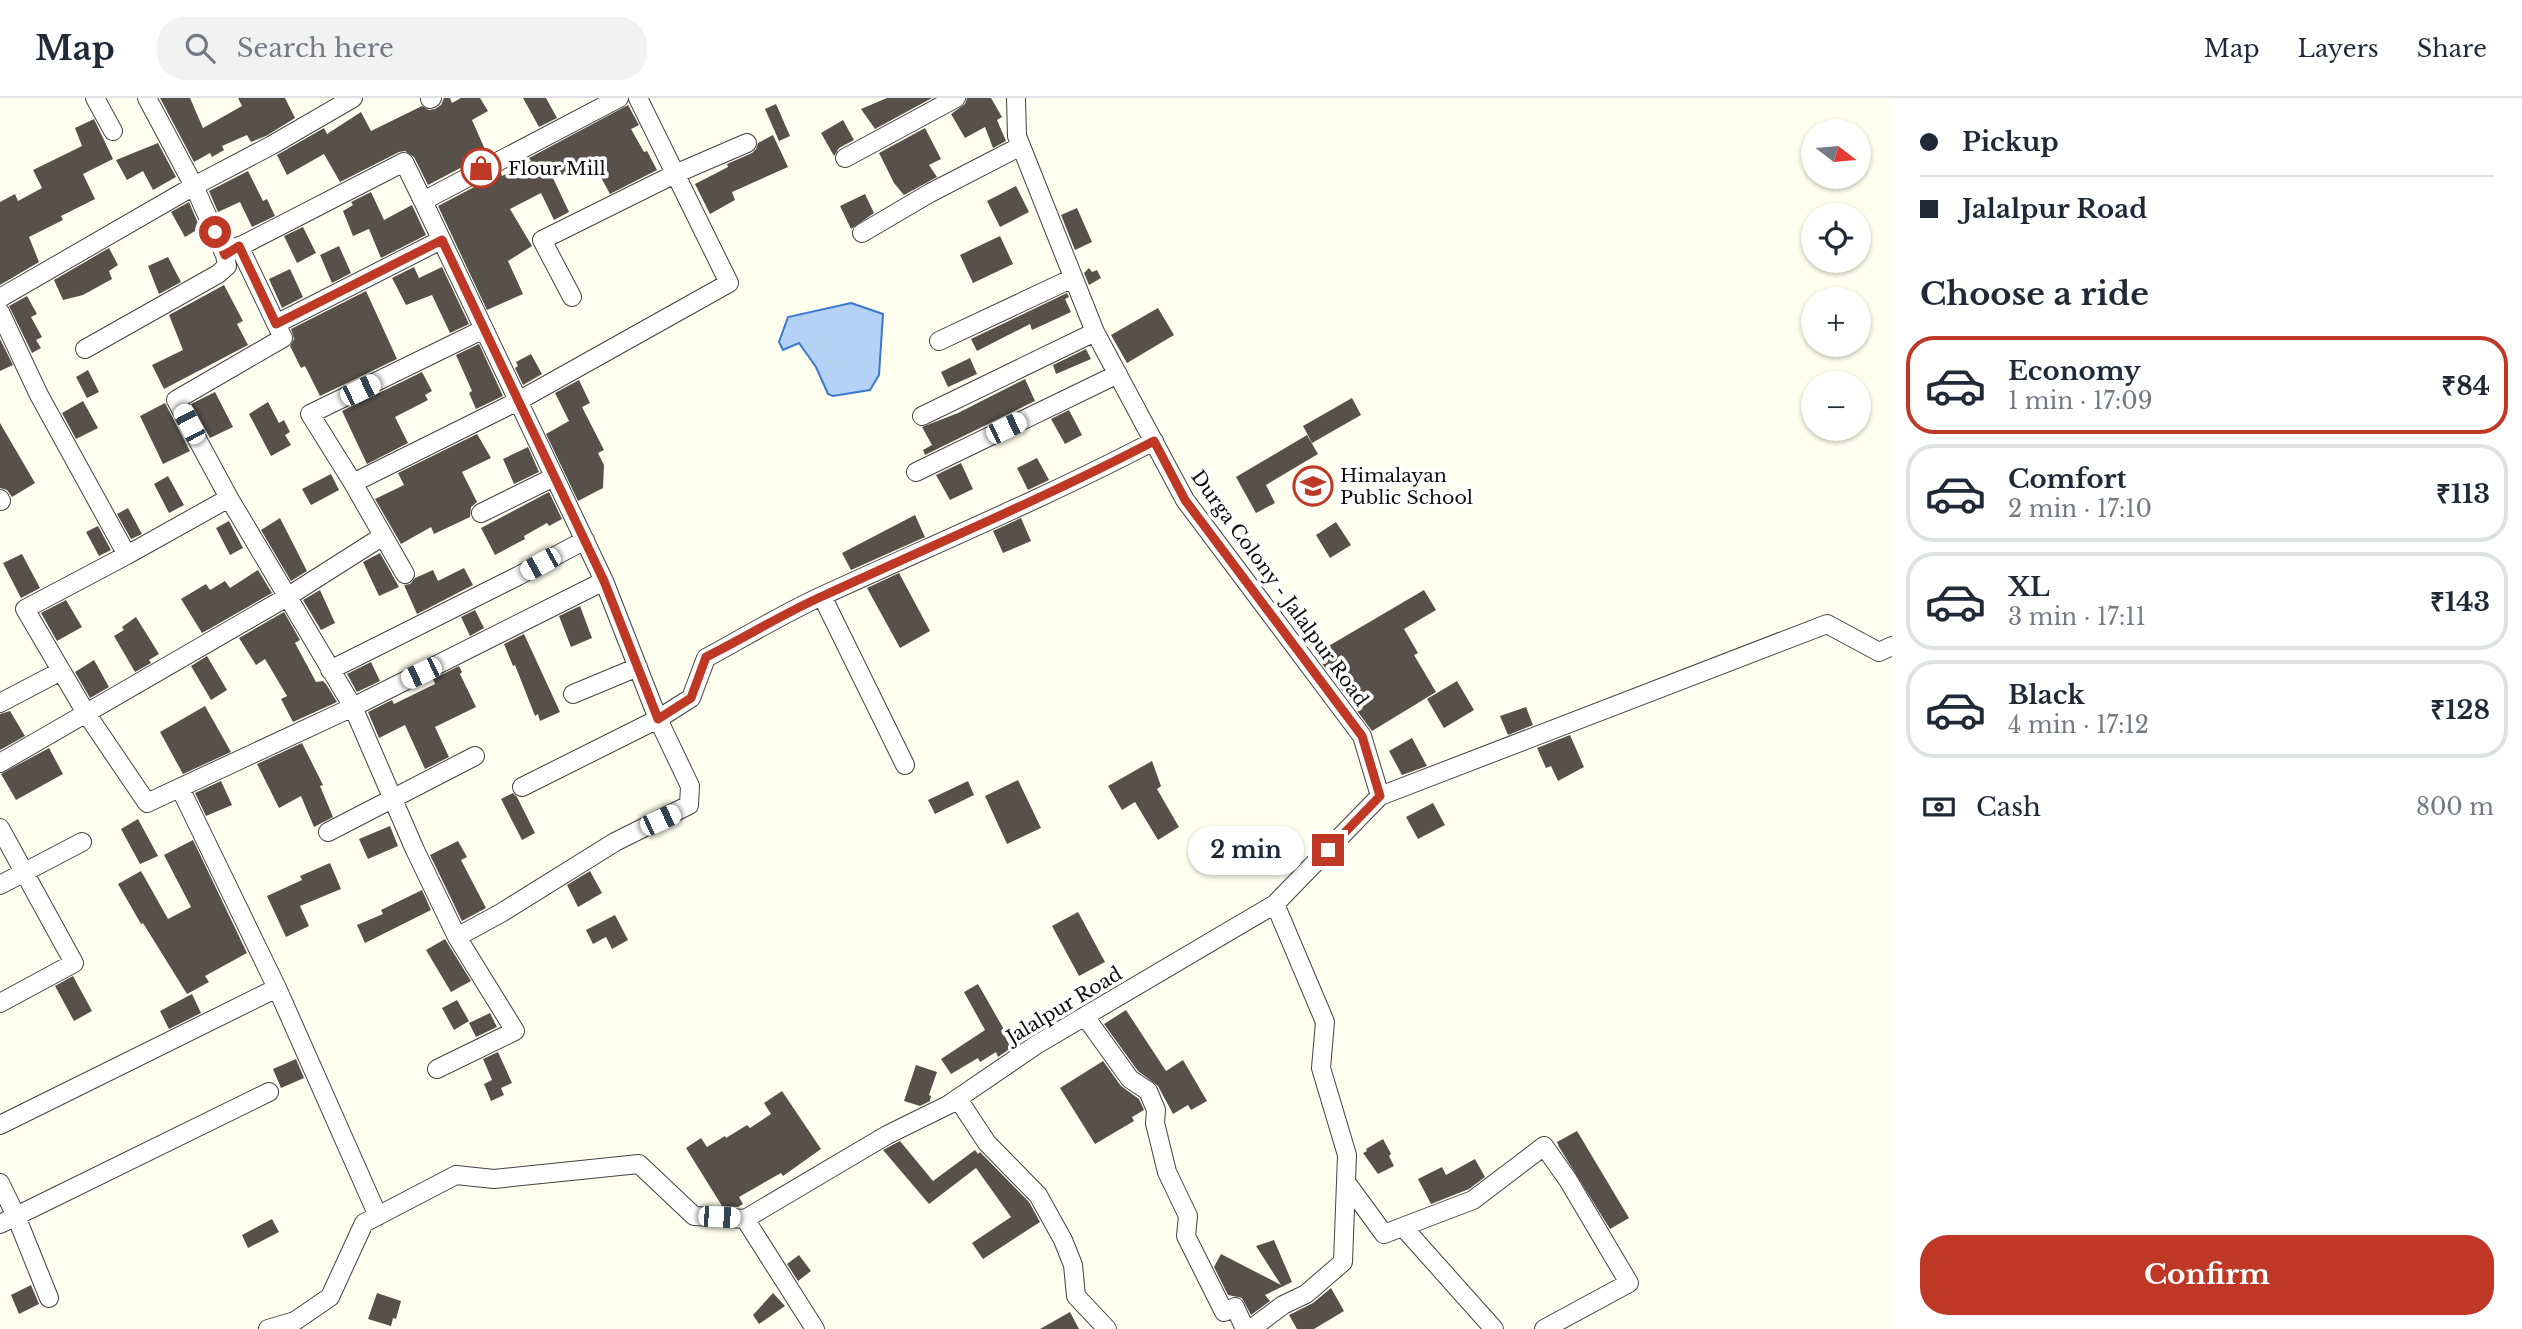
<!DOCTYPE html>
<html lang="en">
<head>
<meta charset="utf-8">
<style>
	:root { --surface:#fff; --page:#f2f2f3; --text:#1f2937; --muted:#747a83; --line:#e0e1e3; --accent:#bf3825 }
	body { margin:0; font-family:"Libre Baskerville",serif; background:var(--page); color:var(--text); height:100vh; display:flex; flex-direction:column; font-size:26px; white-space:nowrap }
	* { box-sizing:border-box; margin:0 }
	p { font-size:23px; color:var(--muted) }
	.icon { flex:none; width:38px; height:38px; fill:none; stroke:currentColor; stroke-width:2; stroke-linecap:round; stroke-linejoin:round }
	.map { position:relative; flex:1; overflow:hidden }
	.side { display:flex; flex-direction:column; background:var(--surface); width:630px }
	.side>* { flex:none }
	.top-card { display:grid; align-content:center; height:154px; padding:0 28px; background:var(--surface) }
	.needle { width:46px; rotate:106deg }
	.controls { position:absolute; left:1801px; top:21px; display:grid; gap:14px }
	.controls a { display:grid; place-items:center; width:70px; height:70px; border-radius:50%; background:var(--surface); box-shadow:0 2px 5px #0004; font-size:35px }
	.end { position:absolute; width:32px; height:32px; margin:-16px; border:9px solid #bf3825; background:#fff; box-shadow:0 0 0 4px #fff }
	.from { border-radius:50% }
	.bubble { position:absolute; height:49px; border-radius:24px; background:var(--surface); box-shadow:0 2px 5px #0004; font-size:23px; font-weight:700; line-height:49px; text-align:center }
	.car { position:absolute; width:21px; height:42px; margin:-21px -10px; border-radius:9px; box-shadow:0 0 5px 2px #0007; background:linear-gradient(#fff 24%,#345 0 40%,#fff 0 76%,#345 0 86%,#fff 0) }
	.top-card b { display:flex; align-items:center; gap:24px; height:66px; font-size:26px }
	.top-card b+b { border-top:2px solid var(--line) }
	.top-card i { width:18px; height:18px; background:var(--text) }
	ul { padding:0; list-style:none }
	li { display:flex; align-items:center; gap:21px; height:98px; margin:0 14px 10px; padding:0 14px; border:4px solid var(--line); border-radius:28px }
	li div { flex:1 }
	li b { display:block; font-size:26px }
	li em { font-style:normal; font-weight:700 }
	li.selected { border-color:var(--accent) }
	li>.icon { width:63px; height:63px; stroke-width:1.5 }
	h2 { padding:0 28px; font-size:32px; line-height:84px }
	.pay { display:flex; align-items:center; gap:18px; height:77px; padding:0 28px; font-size:26px }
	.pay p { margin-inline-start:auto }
	.action { display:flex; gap:14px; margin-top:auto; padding:14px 28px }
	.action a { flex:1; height:80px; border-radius:28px; background:var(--accent); color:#fff; font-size:28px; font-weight:700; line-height:80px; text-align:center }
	header { display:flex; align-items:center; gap:42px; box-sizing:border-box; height:98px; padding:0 35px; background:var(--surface); border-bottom:2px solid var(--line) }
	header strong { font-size:33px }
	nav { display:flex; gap:38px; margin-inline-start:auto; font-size:24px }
	.search { width:490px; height:63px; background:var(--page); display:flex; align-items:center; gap:18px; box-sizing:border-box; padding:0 24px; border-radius:28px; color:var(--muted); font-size:26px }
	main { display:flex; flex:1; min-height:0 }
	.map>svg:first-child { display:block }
	.water { fill:#b4d2f6; stroke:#3a79ce; stroke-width:2 }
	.building { fill:#57514a }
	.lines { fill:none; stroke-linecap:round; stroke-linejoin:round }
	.minor-casing { stroke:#414141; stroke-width:20 }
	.minor { stroke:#fff; stroke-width:18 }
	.route { stroke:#bf3825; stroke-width:9 }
	.labels { text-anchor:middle; stroke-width:7; stroke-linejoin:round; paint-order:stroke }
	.poi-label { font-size:19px; fill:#0e0e0e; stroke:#fff; text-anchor:start }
	.street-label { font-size:19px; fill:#0e0e0e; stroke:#fff }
</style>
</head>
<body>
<header>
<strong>Map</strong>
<div class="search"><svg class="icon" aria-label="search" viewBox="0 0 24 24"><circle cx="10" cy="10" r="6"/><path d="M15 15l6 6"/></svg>Search here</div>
<nav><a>Map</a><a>Layers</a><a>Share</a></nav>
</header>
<main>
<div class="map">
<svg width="1892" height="1231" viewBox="0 0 1892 1231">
	<rect width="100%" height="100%" fill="#ffffef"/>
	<!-- water -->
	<path class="water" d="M851,205l32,11 -4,61 -9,15 -37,6 -5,-2 -12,-27 -17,-24 -16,7 -4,-8 9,-25z"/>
	<!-- building -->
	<path class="building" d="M160,0h30l13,30 39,-22 -4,-8h47l10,20 -29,18 -15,6 -4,-7 -25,11 2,4 -12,7 -2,-4 -16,9z
		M444,0h6l2,5 9,-5h19l8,13 -16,9 15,34 -59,31 -14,-28 -9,-6 -6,1 -59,30 -16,-28 -37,21 -10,-20 47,-27 3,6 34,-22 10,19 51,-25 7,4 6,-1 6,-4z
		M523,0h23l11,20 -18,9z
		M887,0h45l-57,31 -14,-20z
		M967,0h24l11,19 -5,3 9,21 -13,7 -8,-21 -20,11 -14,-24 14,-10z
		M776,6l14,32 -11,5 -14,-32z
		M628,7l11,20 -8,4 13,23 3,-1 10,19 -47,24 -17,-31 -40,15 16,34 -15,8 -13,-27 -31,16 22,37 -24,15 15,33 -36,16 -49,-104 63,-33 1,3 29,-15 -2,-3z
		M94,21l19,40 -30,15 12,25 -34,17 2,4 -34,17 10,25 -39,23v-83l15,-8 3,7 24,-13 -9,-18 49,-24 -7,-18z
		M843,22l11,20 -15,8 -5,8 -13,-23z
		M925,30l16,31 -12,6 8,12 -33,18 -10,-12 -15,-30z
		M773,37l15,32 -56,25 3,8 -25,14 -15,-30 33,-17 -1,-3 25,-11 4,-4 2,-6z
		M158,45l18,34 -23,13 -10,-19 -16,9 -11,-20z
		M248,73l15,30 4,-2 8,17 -23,11 -12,-25 -22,10 -9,-21z
		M1016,88l13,26 -29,15 -13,-26z
		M371,94l13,28 28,-15 14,30 -45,23 -12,-29 -16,7 -10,-25 10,-6 -2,-3z
		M865,96l9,19 -23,16 -11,-23z
		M189,104l11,26 -15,9 -14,-25z
		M1077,110l15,34 -17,8 -14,-35z
		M303,129l13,26 -19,10 -13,-27z
		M1000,138l13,28 -40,19 -13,-28z
		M339,148l12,27 -19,10 -12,-28z
		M109,150l9,17 -9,6 3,8 -29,16 -20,5 -9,-20z
		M168,159l13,25 -22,12 -11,-28z
		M414,169l5,11 23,-11 27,57 -19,9 -18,-38 -26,10 -14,-27z
		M1089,170l3,4 5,-2 4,8 -12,7 -5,-12z
		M290,171l13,28 -21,11 -13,-29z
		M224,187l19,36 -6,3 11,21 -84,44 -12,-24 31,-15 -14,-35z
		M366,193l31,68 -77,37 -15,-30 -4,2 -11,-22 4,-7 -3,-10z
		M1067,195l2,4 -4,2 6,13 -39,18 -2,-6 -53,27 -6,-12z
		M27,198l10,18 -6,3 11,20 -6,3 5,8 -9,5 -23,-47z
		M1158,210l16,27 -47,28 -16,-28z
		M0,241l13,26 -13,6z
		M479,246l24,52 -27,13 -7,-16 3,-2 -16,-36z
		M1086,251l5,10 -35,15 -3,-9z
		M531,256l11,20 -19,11 -8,-17 3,-2 -2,-4z
		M970,260l7,16 -29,13 -7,-15z
		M88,272l11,22 -12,6 -11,-21z
		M422,274l10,19 -7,4 3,5 -33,17 13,26 -41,21 -25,-53z
		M1025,281l10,22 -110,54 -2,-5 9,-5 -10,-18 36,-14z
		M579,282l11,23 -8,4 22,43 -6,3 6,12 -1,23 -25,13 -32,-67 23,-13 -14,-28z
		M215,294l18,35 -23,11 -19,-34z
		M1352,300l9,17 -49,28 -9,-17z
		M83,303l15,27 -22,11 -14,-26z
		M268,304l11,21 5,-3 6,12 -5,3 6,10 -20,11 -22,-42z
		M165,305l25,48 -27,13 -23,-48z
		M1069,312l13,25 -17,9 -14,-25z
		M0,325l35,60 -23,14 -5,-7 -7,-2z
		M477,336l14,24 -29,14 15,30 -6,5 -1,10 -36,17 -3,-7 -30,17 -26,-45 29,-14 -6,-12z
		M1307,337l11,19 -52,31 9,18 -19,10 -20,-36z
		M528,349l11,25 -25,12 -11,-25z
		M1037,360l12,22 -21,10 -11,-22z
		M961,365l12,26 -23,11 -14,-25z
		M331,376l8,16 -28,15 -9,-16z
		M168,378l16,29 -15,8 -15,-29z
		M549,394l13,27 -13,7 -2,-3 -23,13 1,3 -30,16 -14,-27z
		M128,410l14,26 -11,5 -14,-25z
		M915,417l10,22 -74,33 -9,-17z
		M280,420l27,53 -16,10 -30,-51z
		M1021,420l10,23 -28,12 -10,-22z
		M229,423l14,27 -13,7 -14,-27z
		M1336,424l15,23 -21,13 -14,-23z
		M98,428l13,24 -12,6 -13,-24z
		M380,455l19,34 -20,9 -16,-34z
		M22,456l18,34 -19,10 -18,-35z
		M464,470l9,17 -56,29 -13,-29 6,-1 5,-6 18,-8 5,11z
		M258,472l14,23 -70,40 -21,-34 25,-15 4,6 15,-9 5,7z
		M899,475l31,58 -30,17 -33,-60z
		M320,492l15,33 -14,7 -18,-30z
		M1424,492l12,20 -32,19 14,24 -4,2 22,37 -64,39 -57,-77z
		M66,502l16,27 -25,14 -16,-28z
		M580,508l12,32 -21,9 -12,-31z
		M475,512l9,18 -14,8 -9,-19z
		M284,514l16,28 -5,3 21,39 7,-1 3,3 11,18 -44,20 -12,-23 6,-3 -22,-37 -9,6 -17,-27z
		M136,519l23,37 -10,6 2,3 -16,9 -21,-36 10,-6 -2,-3z
		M524,536l36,78 -20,9 -2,-7 -3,2 -20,-51 -2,1 -9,-22z
		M207,558l20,34 -16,10 -20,-34z
		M94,562l15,27 -19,11 -15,-26z
		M371,564l9,19 -23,11 -10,-18z
		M459,568l3,6 -2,2 16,33 -41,20 14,30 -24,12 -20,-44 -26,13 -11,-26 24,-12 2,4 41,-20 -2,-5z
		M1457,583l17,29 -30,18 -17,-29z
		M205,608l26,46 -48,22 -23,-42z
		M1526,609l7,18 -25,10 -8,-19z
		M10,613l15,25 -25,14v-36z
		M1570,637l14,32 -26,14 -7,-15 -5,2 -9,-20z
		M1412,640l15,28 -25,9 -13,-24z
		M302,645l21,42 -3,1 13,31 -19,10 -13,-31 -22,12 -22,-44z
		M49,650l14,26 -47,26 -15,-26z
		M1152,663l9,25 -4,3 22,38 -21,13 -23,-38 -13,8 -14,-24z
		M1018,682l23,48 -34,16 -22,-48z
		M221,683l11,24 -26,11 -11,-23z
		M968,683l6,14 -39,19 -7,-14z
		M513,695l4,4 18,36 -13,7 -21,-41z
		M1433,705l12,22 -27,14 -12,-22z
		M138,721l20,37 -18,8 -19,-35z
		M390,728l8,20 -30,13 -9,-20z
		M193,742l54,113 -42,23 4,6 -22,12 -44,-71 -2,1 -23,-40 23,-13 27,48 23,-12 -27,-52z
		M458,743l9,16 -6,3 25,48 -24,13 -32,-66z
		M330,765l11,26 -41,17 9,20 -23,11 -19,-41 35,-16 -2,-4z
		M590,773l12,22 -24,14 -11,-22z
		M422,792l9,20 -66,33 -8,-18 26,-11 -2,-4z
		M1078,814l27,50 -26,14 -27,-50z
		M615,817l13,25 -16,9 -6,-12 -13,7 -7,-14z
		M445,841l26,42 -20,11 -25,-42z
		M73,878l19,35 -18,10 -19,-35z
		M978,886l28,49 -2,2 7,13 -13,9 -2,-5 -16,10 -2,-4 -27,16 -10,-15 44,-29 -21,-38z
		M192,896l9,19 -32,16 -9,-18z
		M457,902l12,21 -15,9 -12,-22z
		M1126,912l40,61 17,-11 24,41 -16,9 -3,-5 -15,9 -15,-28 -20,-15 -34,-47z
		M490,915l7,14 -21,10 -7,-14z
		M498,954l14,31 -11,5 3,7 -13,6 -7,-17 8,-4 -9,-21z
		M296,961l8,19 -23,10 -8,-19z
		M1103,963l18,25 18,13 5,11 -12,7 2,4 -39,23 -35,-56z
		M916,967l21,7 -8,23 2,1 -1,5 -10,5 -16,-5z
		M782,993l39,58 -38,27 -2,-3 -42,24 4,7 -5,3 -16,-1 -36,-58 15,-10 6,9 18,-11 1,2 21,-13 3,3 21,-14 -7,-11z
		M1577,1033l52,87 -19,11 -51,-82 -2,-5z
		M1383,1041l8,15 -2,2 5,10 -16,8 -15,-21 4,-2 -1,-2z
		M900,1043l33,40 42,-31 3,4 2,-2 49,50 11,20 -57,37 -11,-16 39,-26 -35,-49 -47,36 -46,-54z
		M1475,1061l10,18 -16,12 -38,15 -13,-25 24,-12 4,8z
		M272,1121l7,13 -31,16 -6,-13z
		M1274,1142l18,42 -27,13 5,6 -19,14 -9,-17 -14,-3 -14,-28 7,-13 60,31 -25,-39z
		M799,1157l12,16 -13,10 -11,-17z
		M31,1187l8,19 -20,10 -8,-19z
		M1331,1190l13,23 -30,18h-17l-8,-14 24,-12z
		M377,1195l24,8 -5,18 -3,-1 -2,8 -23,-7z
		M773,1195l12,13 -26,18 -6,-9z
		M1070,1214l9,17h-39z"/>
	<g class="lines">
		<!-- minor casing -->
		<g class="minor-casing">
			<path id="minor" d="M95,0l18,33
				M1016,0l1,38 78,196 90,168 177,236 18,60
				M430,1l2,-1
				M845,60l111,-60
				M862,135l68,-40 91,-47
				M239,148l44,92 -107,62 53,98 124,209 62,143 42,87 58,94 -78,38
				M231,153l173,-89 19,39
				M572,199l-30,-57 133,-66 72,-31
				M0,200l194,-112 78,-41 81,-47
				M0,214l39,83 88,160
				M276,226l165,-84
				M939,243l134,-63
				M85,251l133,-75 9,-8 -2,-11 -31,-69 -47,-88
				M922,318l173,-84
				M916,374l202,-98
				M353,385l165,-82 211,-118 -91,-185
				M229,400l-102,57 -102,54 61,104 61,90 206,-96 251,-126 -181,-380 196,-103
				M0,401l1,2
				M481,415l73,-36
				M405,476l-52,-91 -43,-69 174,-85
				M822,498l83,169
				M330,572l188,-94 67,-36
				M573,596l65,-27
				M0,605l61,-32
				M0,665l287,-166 96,-61
				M522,689l136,-68 33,-21 15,-40c39,-21 78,-45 118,-63 111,-51 223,-98 330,-154
				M180,690l97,200 101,228
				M0,730l74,135 -74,40
				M328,734l147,-76
				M0,787l82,-43
				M457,839l44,-24 114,-71 74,-37 1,-19 -32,-67 -54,-138
				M1089,924l41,57 18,12 8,19 -1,13 12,49 21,44 -2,20 38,76 11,-5 10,22
				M958,1001l29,44 51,52 25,45 10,25 3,31 31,33
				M0,1027l277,-137
				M1346,1084l38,52 89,-34 71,-54 24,34 61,103 -85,46
				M0,1085l16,33 33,82
				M745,1121l142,-84 61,-30 88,-60 239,-141 105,-108 447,-172 52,28 13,-6
				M745,1121l70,110
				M0,1126l269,-132
				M1403,1129l91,102
				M268,1231l27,-8 35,-24 34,-74 92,-48 38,4 145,-15 55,52 51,3
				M1251,1231l32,-24 23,-11 37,-32 4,-107 -26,-87 4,-46 -50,-118"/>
		</g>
		<!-- minor -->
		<use href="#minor" class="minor"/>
	</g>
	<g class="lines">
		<!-- route -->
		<path class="route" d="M215,134l10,23 14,-9 37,78 166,-84 162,341 54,138 33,-21 15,-41c40,-20 78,-44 119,-62 110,-51 222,-98 329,-154l31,59 177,236 18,60 -52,54"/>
	</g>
	<!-- icons -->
	<defs>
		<g id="shop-ring" transform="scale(2.0125)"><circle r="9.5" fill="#fff" stroke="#bf3825" stroke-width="1.5"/><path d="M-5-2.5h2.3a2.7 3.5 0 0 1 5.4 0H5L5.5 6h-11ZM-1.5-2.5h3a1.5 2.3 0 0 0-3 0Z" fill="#bf3825"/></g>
		<g id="school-ring" transform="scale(2.0125)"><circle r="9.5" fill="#fff" stroke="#bf3825" stroke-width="1.5"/><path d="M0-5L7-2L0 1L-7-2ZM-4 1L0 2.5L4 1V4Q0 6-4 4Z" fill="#bf3825"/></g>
	</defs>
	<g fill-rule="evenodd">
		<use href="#shop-ring" x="481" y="70"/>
		<use href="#school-ring" x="1313" y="388"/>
	</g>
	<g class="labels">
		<!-- poi labels -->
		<g class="poi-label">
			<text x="508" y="77">Flour Mill</text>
			<text x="1340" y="384">Himalayan<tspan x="1340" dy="22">Public School</tspan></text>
		</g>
		<!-- street labels -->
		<g class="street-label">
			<text transform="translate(1280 490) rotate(54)" y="7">Durga Colony - Jalalpur Road</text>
			<text transform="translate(1064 907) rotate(-31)" y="7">Jalalpur Road</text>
		</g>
	</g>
</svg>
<div class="controls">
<a><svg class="needle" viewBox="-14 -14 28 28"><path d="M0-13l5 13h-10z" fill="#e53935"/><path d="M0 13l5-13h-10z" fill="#747a83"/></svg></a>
<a><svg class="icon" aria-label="locate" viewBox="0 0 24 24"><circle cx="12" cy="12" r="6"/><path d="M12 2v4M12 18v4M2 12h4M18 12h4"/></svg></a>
<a>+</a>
<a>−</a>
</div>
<i class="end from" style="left:215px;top:134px"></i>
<i class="end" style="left:1328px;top:752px"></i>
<div class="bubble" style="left:1188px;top:728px;width:116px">2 min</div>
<i class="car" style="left:360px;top:292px;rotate:64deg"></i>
<i class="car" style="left:189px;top:326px;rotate:332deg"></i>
<i class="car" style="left:1006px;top:330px;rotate:64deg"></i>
<i class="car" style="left:540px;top:466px;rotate:241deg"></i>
<i class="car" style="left:421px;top:575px;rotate:244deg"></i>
<i class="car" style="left:660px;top:722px;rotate:65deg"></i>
<i class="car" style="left:719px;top:1119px;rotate:93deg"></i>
</div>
<section class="side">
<div class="top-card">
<b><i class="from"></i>Pickup</b>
<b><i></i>Jalalpur Road</b>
</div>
<h2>Choose a ride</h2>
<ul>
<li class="selected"><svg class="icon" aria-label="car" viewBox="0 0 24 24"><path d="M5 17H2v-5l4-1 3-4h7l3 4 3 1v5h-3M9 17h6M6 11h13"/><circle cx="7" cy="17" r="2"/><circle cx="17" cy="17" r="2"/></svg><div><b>Economy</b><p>1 min · 17:09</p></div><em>₹84</em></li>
<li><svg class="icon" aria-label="car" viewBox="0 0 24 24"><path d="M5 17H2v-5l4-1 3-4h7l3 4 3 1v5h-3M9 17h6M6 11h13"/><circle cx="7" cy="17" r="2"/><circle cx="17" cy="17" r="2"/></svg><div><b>Comfort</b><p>2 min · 17:10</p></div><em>₹113</em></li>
<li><svg class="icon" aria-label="car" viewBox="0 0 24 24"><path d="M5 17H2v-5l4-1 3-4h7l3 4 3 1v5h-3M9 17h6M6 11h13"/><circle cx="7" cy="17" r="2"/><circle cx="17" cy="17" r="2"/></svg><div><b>XL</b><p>3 min · 17:11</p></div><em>₹143</em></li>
<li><svg class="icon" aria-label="car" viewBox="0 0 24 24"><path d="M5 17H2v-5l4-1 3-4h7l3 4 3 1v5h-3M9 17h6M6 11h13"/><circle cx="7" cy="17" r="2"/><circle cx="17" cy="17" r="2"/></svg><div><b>Black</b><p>4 min · 17:12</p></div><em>₹128</em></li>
</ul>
<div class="pay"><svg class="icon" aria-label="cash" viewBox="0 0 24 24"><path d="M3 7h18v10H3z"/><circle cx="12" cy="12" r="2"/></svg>Cash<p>800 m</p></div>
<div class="action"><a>Confirm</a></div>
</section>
</main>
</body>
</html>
